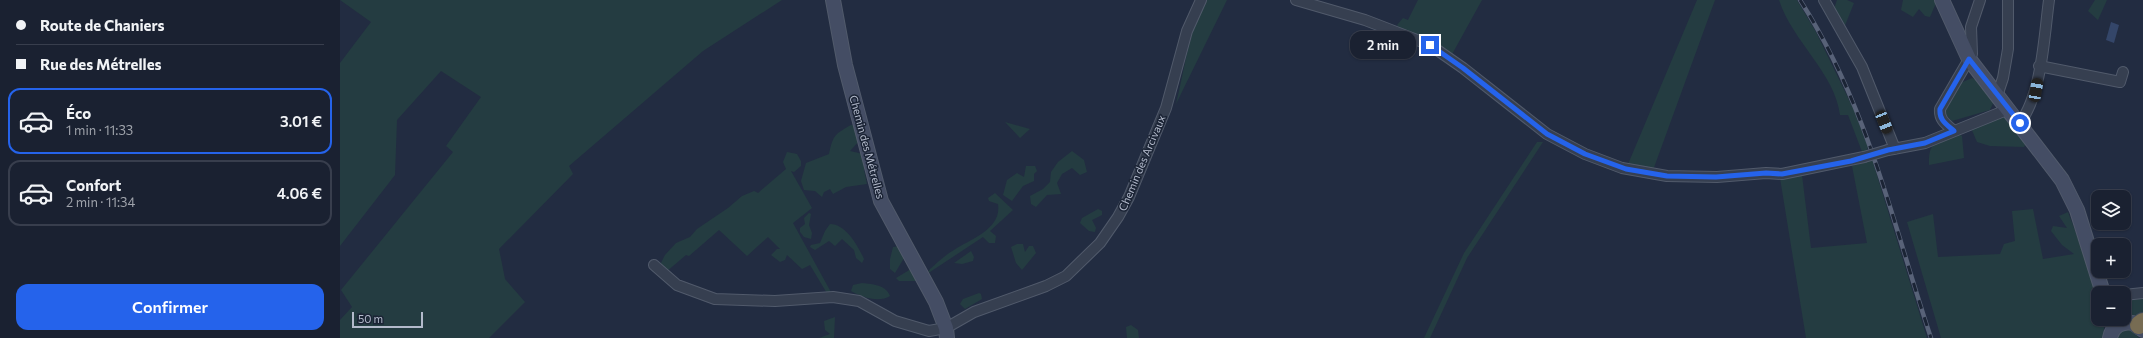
<!DOCTYPE html>
<html lang="fr">
<head>
<meta charset="utf-8">
<style>
	:root { --surface:#1a2131; --page:#272e3d; --text:#f1f3f6; --muted:#9fa3ab; --line:#383e4d; --accent:#2563eb }
	body { margin:0; font-family:Commissioner,sans-serif; background:var(--page); color:var(--text); height:100vh; display:flex; flex-direction:column; font-size:15px; white-space:nowrap }
	* { box-sizing:border-box; margin:0 }
	p { font-size:13px; color:var(--muted) }
	.icon { flex:none; width:22px; height:22px; fill:none; stroke:currentColor; stroke-width:2; stroke-linecap:round; stroke-linejoin:round }
	.map { position:relative; flex:1; overflow:hidden }
	.drawer { display:flex; flex-direction:column; background:var(--surface); width:340px }
	.drawer>* { flex:none }
	.banner { display:grid; align-content:center; height:88px; padding:0 16px; background:var(--surface) }
	.tools { position:absolute; left:1751px; top:190px; display:grid; gap:8px }
	.tools a { display:grid; place-items:center; width:40px; height:40px; border-radius:8px; background:var(--surface); box-shadow:0 1px 3px #0004,0 0 0 1px var(--line); font-size:20px }
	.scale { position:absolute; left:12px; bottom:10px; width:71px; box-sizing:border-box; padding-left:4px; border:2px solid #b3bacb; border-top:0; font-size:11px; line-height:14px; white-space:nowrap; color:#b3bacb; -webkit-text-stroke:3px #1b2435; paint-order:stroke }
	.end { position:absolute; width:18px; height:18px; margin:-9px; border:5px solid #2563eb; background:#fff; box-shadow:0 0 0 2px #fff }
	.from { border-radius:50% }
	.bubble { position:absolute; height:28px; border-radius:12px; background:var(--surface); box-shadow:0 1px 3px #0004,0 0 0 1px var(--line); font-size:13px; font-weight:600; line-height:28px; text-align:center }
	.car { position:absolute; width:12px; height:24px; margin:-12px -6px; border-radius:5px; box-shadow:0 0 3px 1px #0007; background:linear-gradient(#222 24%,#8ab4d8 0 40%,#222 0 76%,#8ab4d8 0 86%,#222 0) }
	.banner b { display:flex; align-items:center; gap:14px; height:38px; font-size:15px }
	.banner b+b { border-top:1px solid var(--line) }
	.banner i { width:10px; height:10px; background:var(--text) }
	ul { padding:0; list-style:none }
	li { display:flex; align-items:center; gap:12px; height:66px; margin:0 8px 6px; padding:0 8px; border:2px solid var(--line); border-radius:12px }
	li div { flex:1 }
	li b { display:block; font-size:15px }
	li em { font-style:normal; font-weight:600 }
	li.active { border-color:var(--accent) }
	li>.icon { width:36px; height:36px; stroke-width:1.5 }
	.button { display:flex; gap:8px; margin-top:auto; padding:8px 16px }
	.button a { flex:1; height:46px; border-radius:12px; background:var(--accent); color:#fff; font-size:16px; font-weight:600; line-height:46px; text-align:center }
	main { display:flex; flex:1; min-height:0 }
	.map>svg:first-child { display:block }
	.green { fill:#243c41 }
	.water { fill:#344669 }
	.lines { fill:none; stroke-linecap:round; stroke-linejoin:round }
	.street-casing { stroke:#515a6b; stroke-width:12 }
	.secondary-casing { stroke:#515a6b; stroke-width:16 }
	.highway-casing { stroke:#3e4758; stroke-width:20 }
	.street { stroke:#363f50; stroke-width:10 }
	.secondary { stroke:#444d64; stroke-width:14 }
	.highway { stroke:#776c53; stroke-width:18 }
	.rail-casing { stroke:#586278; stroke-width:4.5 }
	.rail { stroke:#1b2435; stroke-width:3; stroke-dasharray:9; stroke-linecap:butt }
	.street-bridge-casing { stroke:#515a6b; stroke-width:12; stroke-linecap:butt }
	.street-bridge { stroke:#363f50; stroke-width:10 }
	.route { stroke:#2563eb; stroke-width:5 }
	.labels { text-anchor:middle; stroke-width:3; stroke-linejoin:round; paint-order:stroke }
	.street-label { font-size:11px; fill:#b3bacb; stroke:#1b2435 }
</style>
</head>
<body>
<main>
<section class="drawer">
<div class="banner">
<b><i class="from"></i>Route de Chaniers</b>
<b><i></i>Rue des Métrelles</b>
</div>
<ul>
<li class="active"><svg class="icon" aria-label="car" viewBox="0 0 24 24"><path d="M5 17H2v-5l4-1 3-4h7l3 4 3 1v5h-3M9 17h6M6 11h13"/><circle cx="7" cy="17" r="2"/><circle cx="17" cy="17" r="2"/></svg><div><b>Éco</b><p>1 min · 11:33</p></div><em>3.01 €</em></li>
<li><svg class="icon" aria-label="car" viewBox="0 0 24 24"><path d="M5 17H2v-5l4-1 3-4h7l3 4 3 1v5h-3M9 17h6M6 11h13"/><circle cx="7" cy="17" r="2"/><circle cx="17" cy="17" r="2"/></svg><div><b>Confort</b><p>2 min · 11:34</p></div><em>4.06 €</em></li>
</ul>
<div class="button"><a>Confirmer</a></div>
</section>
<div class="map">
<svg width="1803" height="338" viewBox="0 0 1803 338">
	<rect width="100%" height="100%" fill="#222c41"/>
	<!-- green -->
	<path class="green" d="M0,0h442l-79,51 -134,115 4,8 -74,75 6,30 20,23 -36,36h-149v-18l12,-13 -11,-17 112,-138 -7,-6 35,-49 -40,-26 -44,49 -2,55 -55,71v-183l31,-41z
		M867,0h20l-51,104c7,-26 15,-86 31,-104z
		M1078,0h64l-32,58 -48,-27 -5,-6 6,-7 5,2z
		M1357,0h18l-63,173 -26,-4z
		M1439,0h18l19,32 38,78 14,37 -4,10 -16,-42h-8c-5,-42 -48,-74 -61,-115z
		M1497,0h10l7,3 -10,25 -10,-19z
		M1563,0h32l1,3 -6,14 -5,-1 -6,-7 -6,8 -12,-7z
		M1755,0h12l-9,20 -10,-9z
		M1632,78c7,3 19,15 21,22 1,4 -2,7 -3,10l-38,11 -9,-9 15,-28z
		M1660,117h6l20,26 -2,4 -34,-1 -13,-4 -6,-14z
		M665,122l25,7 -10,9z
		M511,125l6,1 3,14 -10,11 13,3 3,6 -2,10 3,14 -21,3 -13,7 -3,-5 -6,3 -2,5 -7,-6 -11,-1 -3,-9 5,-18 23,-9c4,-19 6,-20 22,-29z
		M1618,133l4,3 2,22 -35,7c-1,-25 9,-23 29,-32z
		M1197,142h6l-76,116 -37,80h-6l40,-85z
		M732,151l12,9 3,12 -7,3 -8,-7 -10,6 -5,9 4,11 -14,1 -11,12 -5,-3 -1,-8 13,-7 7,-7 1,-10 7,-10z
		M447,152l10,2 4,7v5l-7,6 -3,-1 21,37 -19,15 39,71 -4,1 -18,-30 -8,4 -15,-14 -2,5 -5,2 -9,-7 6,-6h3l-12,-12 -21,19 -28,-26 -30,26 -3,-1 -20,17 -5,-3v-6l4,-8 11,-12 14,-6 7,-8 31,-21 14,-12 12,-5 4,2 28,-24 -3,-7z
		M1532,159l55,179h-121l-26,-160 22,-3 9,73 56,-5 -15,-77z
		M686,166h9l2,5 -3,3v7l-11,5 -11,15 -9,-6 4,-15 10,-7 7,4z
		M655,193l18,17 -23,21 6,5 -1,7h-6l-6,-6 -56,37 3,-5c7,-6 15,-14 24,-19 17,-11 48,-21 44,-46l-9,-3 -1,-3z
		M758,209l4,2v4l-10,5 4,8 -1,4 -6,-1 -9,-8 2,-5z
		M1693,209l10,50 31,-5 -12,-9 -11,-14 2,-5 14,2 -8,-12 9,-4c11,29 30,77 30,107h3l3,8 -1,11h-162l-34,-116 26,-8 5,43 62,-3 4,-10 11,-3 -3,-30z
		M469,213l2,1 -2,11 3,8 -1,6 -7,-2 -4,-5v-4l5,-4 -1,-6z
		M490,224c16,0 28,22 34,35l-2,4 -6,-5 -2,-8 -12,-11 -7,7 -6,-5 -14,9 -5,-3 1,-2 9,-2 5,-12z
		M677,244h6l2,8 4,-6h4l3,7 -14,17 -6,-7 -5,-16z
		M560,246l7,7 -12,20 -5,-4v-10l3,-12z
		M631,251l3,6 -1,4 -11,3 -8,-1z
		M571,269l5,12h-17l-3,-3z
		M522,283c11,1 24,2 28,13 -11,7 -29,1 -39,-5l2,-6z
		M639,293l2,1 1,5 -17,10 -5,-5 3,-5z
		M1803,298v21l-11,-2 -8,-5v-13z
		M495,317l-1,21h-15l11,-4 -5,-4 -1,-9z
		M791,325l7,5 1,8h-12l-1,-11z
		M1788,329l4,1 7,8h-22l4,-6z"/>
	<!-- water -->
	<path class="water" d="M1771,22l8,3 -5,18 -8,-3z"/>
	<g class="lines">
		<!-- street casing -->
		<g class="street-casing">
			<path id="street" d="M956,0l69,20 65,25 33,23 84,66 38,20 37,14 45,8 50,1 49,-4 16,1 82,-17
				M1484,0l38,67 33,82
				M1699,66l81,16 3,-10
				M1657,96l6,-18 5,-29v-49
				M1680,123c22,-30 24,-86 29,-123
				M1614,131c-8,-7 -15,-11 -14,-22l32,-55 -1,-27 9,-27
				M1548,150l37,-7 84,-34
				M314,265l23,20 38,14 60,2 58,-4 26,4 36,20 34,10 17,-3 28,-16 72,-26 20,-10 34,-33 18,-26 11,-20 37,-89 21,-77 14,-31
				M1784,295l19,-2"/>
		</g>
		<!-- secondary casing -->
		<g class="secondary-casing">
			<path id="secondary" d="M493,0l12,65 36,136 55,101 10,26 1,10
				M1602,0l27,59 93,121 15,30 26,83
				M1770,338c2,-12 12,-17 23,-15l10,7"/>
		</g>
		<!-- highway casing -->
		<g class="highway-casing">
			<path id="highway" d="M1799,325l4,-3"/>
		</g>
		<!-- street -->
		<use href="#street" class="street"/>
		<!-- secondary -->
		<use href="#secondary" class="secondary"/>
		<!-- highway -->
		<use href="#highway" class="highway"/>
		<!-- rail casing -->
		<g class="rail-casing">
			<path id="rail" d="M1460,0c68,106 92,221 131,338"/>
		</g>
		<!-- rail -->
		<use href="#rail" class="rail"/>
		<!-- street-bridge casing -->
		<g class="street-bridge-casing">
			<path id="street-bridge" d="M1524,157l24,-7"/>
		</g>
		<!-- street-bridge -->
		<use href="#street-bridge" class="street-bridge"/>
	</g>
	<g class="lines">
		<!-- route -->
		<path class="route" d="M1090,45l33,23 84,66 38,20 41,15 41,7 49,1 50,-4 16,1 69,-13 37,-11 37,-7 29,-12c-8,-7 -15,-11 -14,-22l29,-50 51,64"/>
	</g>
	<g class="labels">
		<!-- street labels -->
		<g class="street-label">
			<text transform="translate(527 147) rotate(75)" y="4">Chemin des Métrelles</text>
			<text transform="translate(802 163) rotate(-67)" y="4">Chemin des Arcivaux</text>
		</g>
	</g>
</svg>
<div class="tools">
<a><svg class="icon" aria-label="layers" viewBox="0 0 24 24"><path d="M12 4l9 5-9 5-9-5zM3 14l9 5 9-5"/></svg></a>
<a>+</a>
<a>−</a>
</div>
<div class="scale">50 m</div>
<i class="end from" style="left:1680px;top:123px"></i>
<i class="end" style="left:1090px;top:45px"></i>
<div class="bubble" style="left:1010px;top:31px;width:66px">2 min</div>
<i class="car" style="left:1696px;top:90px;rotate:10deg"></i>
<i class="car" style="left:1544px;top:122px;rotate:158deg"></i>
</div>
</main>
</body>
</html>
